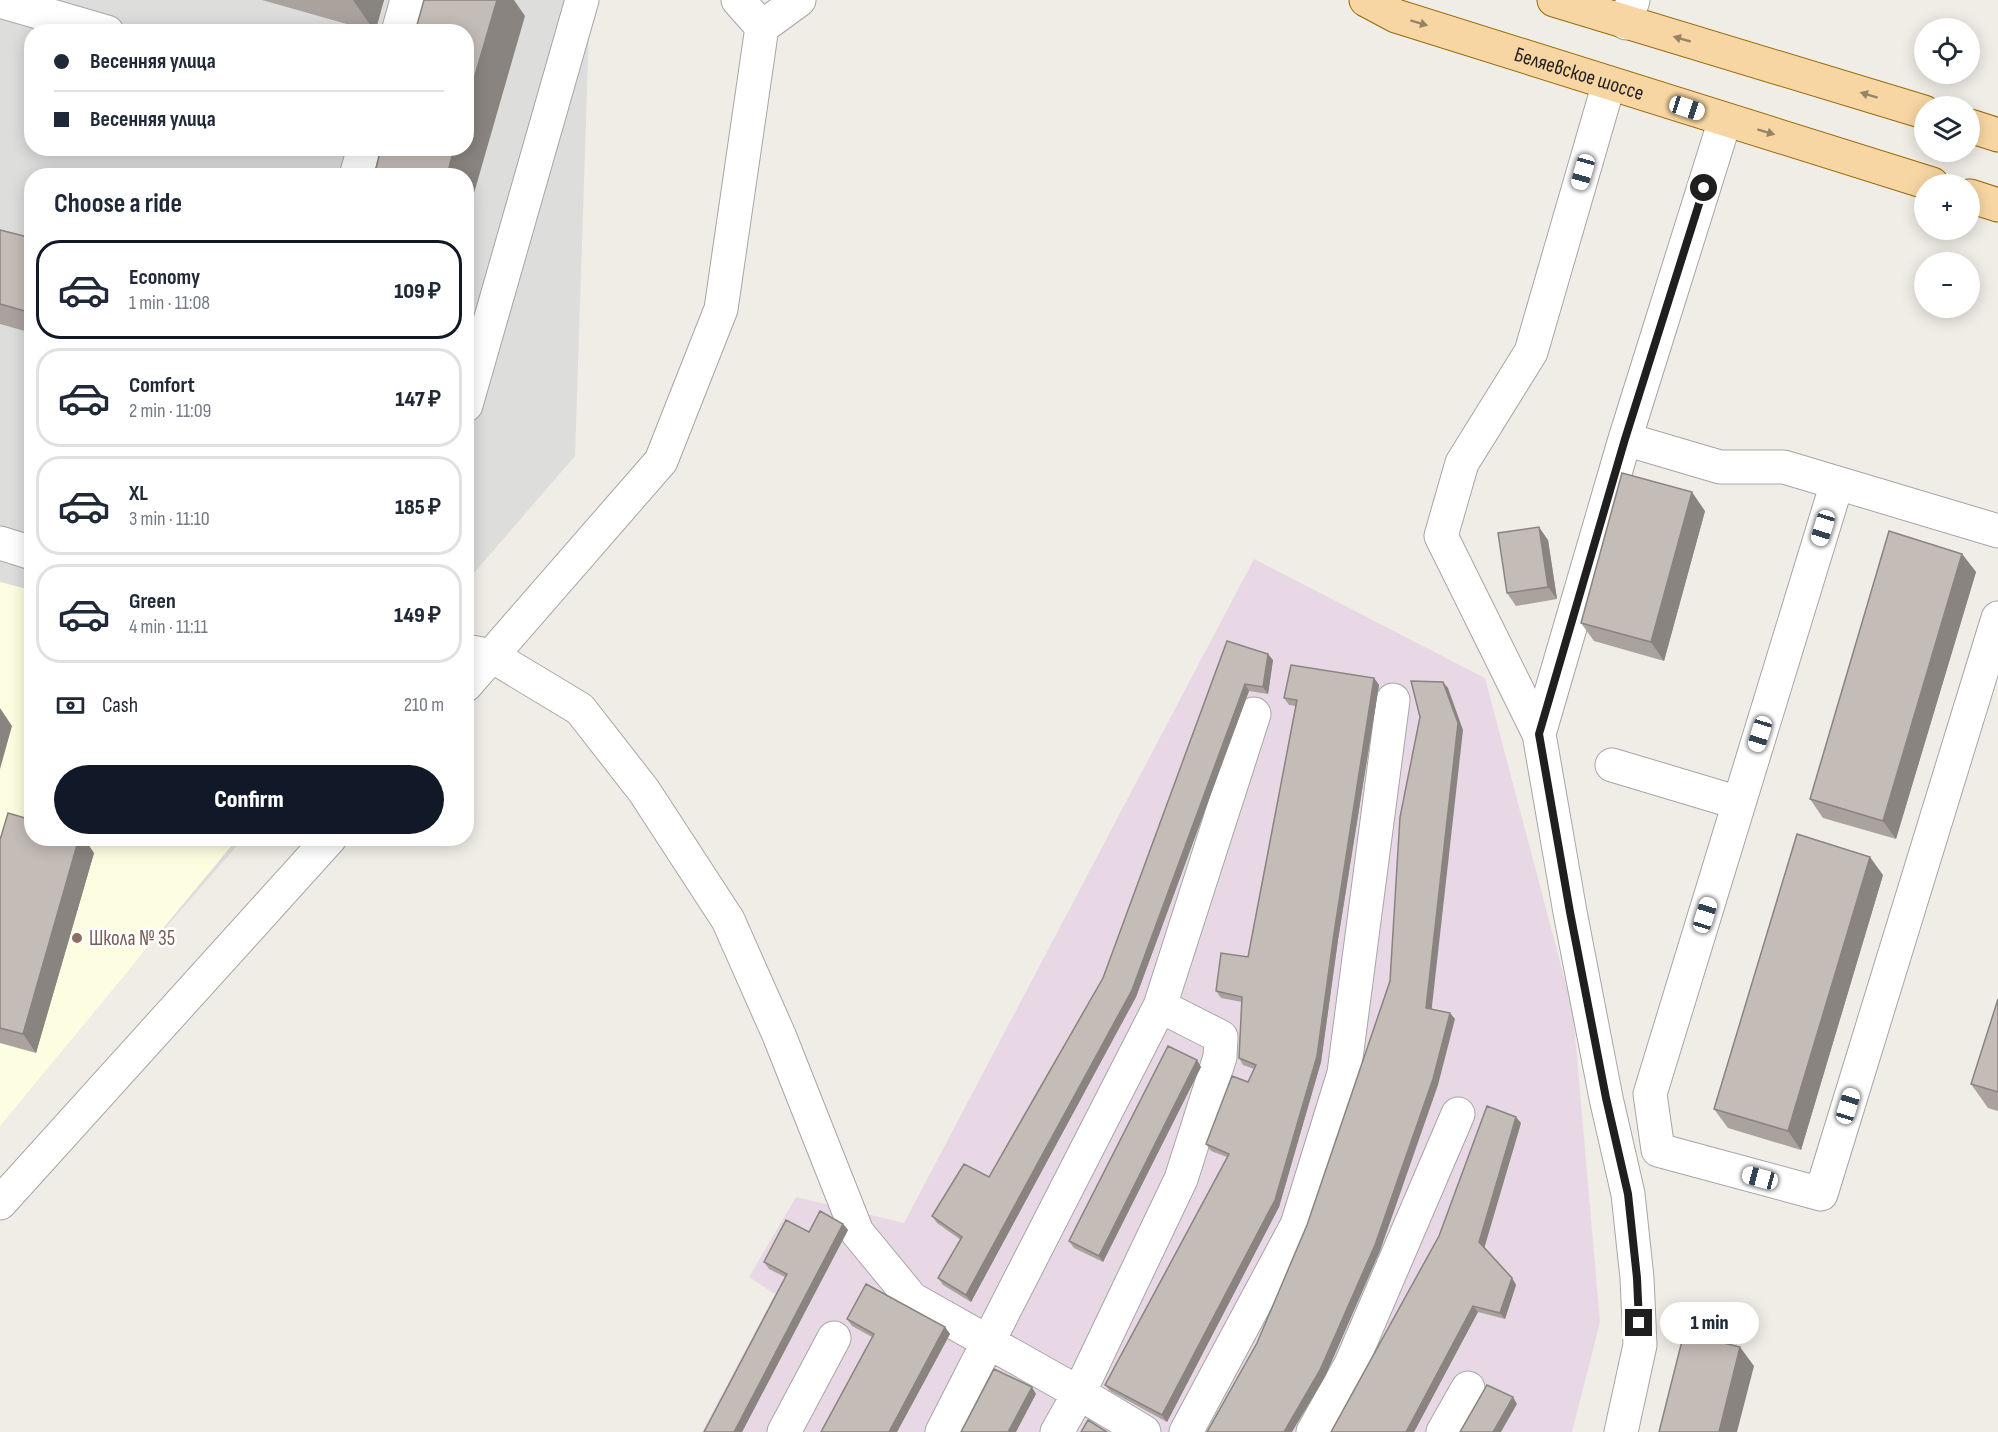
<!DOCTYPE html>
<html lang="en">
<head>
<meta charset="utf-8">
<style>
	:root { --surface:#fff; --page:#f6f6f7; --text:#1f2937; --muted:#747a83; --line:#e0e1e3; --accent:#111827 }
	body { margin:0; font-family:"Sofia Sans Condensed",sans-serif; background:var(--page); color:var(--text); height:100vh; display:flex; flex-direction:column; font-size:22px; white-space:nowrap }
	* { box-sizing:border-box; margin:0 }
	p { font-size:20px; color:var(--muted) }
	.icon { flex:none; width:33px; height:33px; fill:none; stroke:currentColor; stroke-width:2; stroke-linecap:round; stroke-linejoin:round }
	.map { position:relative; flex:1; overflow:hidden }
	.sheet { position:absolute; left:24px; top:168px; width:450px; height:678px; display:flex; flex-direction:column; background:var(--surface); border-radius:24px; box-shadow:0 3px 15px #0003 }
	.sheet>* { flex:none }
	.banner { position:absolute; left:24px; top:24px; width:450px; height:132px; border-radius:24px; box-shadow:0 3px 15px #0003; display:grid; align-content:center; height:132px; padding:0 30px; background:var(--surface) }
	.buttons { position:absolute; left:1914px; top:18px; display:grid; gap:12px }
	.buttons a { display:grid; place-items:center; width:66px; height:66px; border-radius:50%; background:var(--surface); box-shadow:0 3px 15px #0003; font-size:30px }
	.end { position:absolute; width:27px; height:27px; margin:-14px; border:8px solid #1f1f1f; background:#fff; box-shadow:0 0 0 3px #fff }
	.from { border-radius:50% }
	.bubble { position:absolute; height:42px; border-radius:21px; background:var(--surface); box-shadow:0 3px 15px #0003; font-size:20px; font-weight:800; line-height:42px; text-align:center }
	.car { position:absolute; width:18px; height:36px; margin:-18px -9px; border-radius:8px; box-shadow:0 0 4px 2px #0007; background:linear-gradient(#fff 24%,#345 0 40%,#fff 0 76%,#345 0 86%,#fff 0) }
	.banner b { display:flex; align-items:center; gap:21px; height:57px; font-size:22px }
	.banner b+b { border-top:2px solid var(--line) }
	.banner i { width:15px; height:15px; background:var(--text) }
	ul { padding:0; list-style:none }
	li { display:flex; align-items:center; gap:18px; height:99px; margin:0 12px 9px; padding:0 18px; border:3px solid var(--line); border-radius:24px }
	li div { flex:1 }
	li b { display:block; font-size:22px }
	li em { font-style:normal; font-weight:800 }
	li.active { border-color:var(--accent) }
	li>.icon { width:54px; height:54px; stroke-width:1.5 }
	h2 { padding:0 30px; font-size:27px; line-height:72px }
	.pay { display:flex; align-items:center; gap:15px; height:66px; padding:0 30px; font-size:22px }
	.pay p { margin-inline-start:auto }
	.primary-button { display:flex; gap:12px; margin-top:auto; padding:12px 30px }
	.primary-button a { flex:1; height:69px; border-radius:36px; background:var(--accent); color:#fff; font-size:24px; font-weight:800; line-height:69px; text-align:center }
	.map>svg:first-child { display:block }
	.residential { fill:#dddddc; fill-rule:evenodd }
	.industrial { fill:#e8d8e5 }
	.education { fill:#fdfee1 }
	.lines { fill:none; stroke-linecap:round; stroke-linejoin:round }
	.minor-casing { stroke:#a6a6a6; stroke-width:35 }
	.major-casing { stroke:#956a06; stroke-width:35 }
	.minor { stroke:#fff; stroke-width:33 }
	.major { stroke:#f8d6a3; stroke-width:33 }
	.wall { fill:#a9a29d }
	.shaded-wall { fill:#89847f }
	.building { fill:#c4bcb6; stroke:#89847f; stroke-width:1.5 }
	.oneway { fill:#968468 }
	.route { stroke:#1f1f1f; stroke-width:8 }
	.education-dot { fill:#8d6e63; stroke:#fff; stroke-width:2 }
	.labels { text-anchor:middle; stroke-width:5; stroke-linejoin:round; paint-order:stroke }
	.street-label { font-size:21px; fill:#1f1f1f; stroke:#fff }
	.education-label { font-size:21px; fill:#785e54; stroke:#fff; text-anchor:start }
</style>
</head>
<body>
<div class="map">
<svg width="1998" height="1432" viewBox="0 0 1998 1432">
	<rect width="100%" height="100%" fill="#f0ede6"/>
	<!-- residential -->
	<path class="residential" d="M0,0h590l-15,456 -108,125 -1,-405h-434v662l211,1 -243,278zM32,32h434v116h-434z"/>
	<!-- industrial -->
	<path class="industrial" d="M1254,559l231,119 88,333 27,311 -28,110h-870l73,-138 -26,-17 47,-80 108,26z"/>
	<!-- education -->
	<path class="education" d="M0,582l31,8 1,248 205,1 -237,287z"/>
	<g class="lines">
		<!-- minor casing -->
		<g class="minor-casing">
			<path id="minor" d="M738,0l24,27
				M0,1l107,31
				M1626,23l7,-23
				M398,32l9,-32
				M356,176l8,-28
				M466,405l116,-405
				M1625,439l95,28h64l214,64
				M1837,483l-187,611 8,56 163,44 177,-576
				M0,543l32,10
				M466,651l26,5 88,53 64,82 84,129 51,115 78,197 55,67 167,94 -22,39
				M466,685l195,-224 60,-152 41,-282 37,-27
				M1539,734l-98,-198 21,-73 69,-111 78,-269
				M1612,765l127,38
				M0,1203l330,-365
				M784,1432l50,-94
				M942,1432l218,-426 94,-292
				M1144,1432l-65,-39 102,-214 39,-122 1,-20 -61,-31
				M1186,1432l111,-207 47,-152 49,-373
				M1313,1432l38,-68 107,-250
				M1443,1432l25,-44
				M1621,1432l19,-87 -3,-67 -9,-84 -22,-96 -36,-186 -31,-178 86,-295 100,-319"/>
		</g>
		<!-- major casing -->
		<g class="major-casing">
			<g id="major">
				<path id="s1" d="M1366,0l30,16 536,168"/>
				<path d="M1554,0l370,112"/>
				<path d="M1970,126l28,9"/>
				<path d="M1970,196l28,9"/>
			</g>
		</g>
		<!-- minor -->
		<use href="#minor" class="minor"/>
		<!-- major -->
		<use href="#major" class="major"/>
	</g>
	<!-- wall -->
	<path class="wall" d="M262,0h122l-9,32z
		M0,230l32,8v95l-32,-9z
		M1705,511l-41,150 -70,-20 -13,-18z
		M1548,540l9,59 -41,7 -9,-13z
		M1962,554l14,18 -80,267 -73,-21 -13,-19z
		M1227,641l46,19 -5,34 -19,-3 -113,306 -165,305 -28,-17 -5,-7 23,-38 -24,-17 -5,-7 57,-39 114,-199z
		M1374,678l5,7 -41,255 -17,122 -42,145 -112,215 -57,-31 -5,-6 122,-228 -16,-6 -5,-7 42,-62 6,-13 -11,-4 -4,-7 3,-56 -21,-4 -5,-7 32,-34 48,-251 -7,-1 -5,-7z
		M0,840l94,13 -58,200 -36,-10z
		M1883,875l-82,275 -73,-22 -14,-19z
		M1998,999v112l-10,-3 -17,-24z
		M1197,1060l4,7 -98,195 -29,-14 -5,-7z
		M1521,1123l-37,124 28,31 4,7 -11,34 -27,-7 -64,120z
		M843,1224l5,6 -106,202h-38l81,-155 -16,-8 -5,-7 45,-30z
		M847,1319l98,8 5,7 -53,98h-76l51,-95 -20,-11z"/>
	<!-- shaded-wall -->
	<path class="shaded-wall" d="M353,0h31l-9,32z
		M497,0h17l11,16 -59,205v-45h-19l7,-28h12v-42z
		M1692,492l13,19 -41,150 -13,-19z
		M1539,527l9,13 9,59 -9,-12z
		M1962,554l14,18 -80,267 -13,-18z
		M1268,654l5,6 -5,34 -5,-7z
		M1374,678l5,7 -41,255 -17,122 -42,145 -112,215 -5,-7 172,-482z
		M1443,682l5,6 15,42 -32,285 -5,-7z
		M1245,684l4,7 -113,306 -165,305 -5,-7z
		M0,708l12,18 -12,43z
		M79,838h5l10,15 -58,200 -13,-19z
		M1870,857l13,18 -82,275 -13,-19z
		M1450,1013l5,6 -17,66 -58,166 -55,126 -33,55h-8z
		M1197,1060l4,7 -98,195 -4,-6z
		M1516,1117l5,6 -37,126 -5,-7z
		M843,1224l5,6 -106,202h-8z
		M1512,1278l4,7 -11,34 -5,-6z
		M1473,1306l5,6 -64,120h-8z
		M945,1327l5,7 -53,98h-8z
		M1740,1347l14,19 -17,66h-18z
		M1032,1387l4,7 -20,38h-8z
		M1513,1397l4,7 -16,28h-8z"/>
	<!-- building -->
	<path class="building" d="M424,0h73l-31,106v-74h-51z
		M381,148h73l-7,28h-73z
		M0,230l32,8v75l-32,-9z
		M1622,473l70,19 -41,150 -70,-19z
		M1539,527l9,60 -41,6 -9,-60z
		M1889,531l73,23 -79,267 -73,-22z
		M1227,641l41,13 -5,33 -18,-3 -113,306 -166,305 -28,-17 24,-41 -30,-21 32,-52 25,13 114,-199z
		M1291,665l83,13 -40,255 -17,123 -42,144 -113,215 -57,-30 124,-231 -23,-10 26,-68 16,6 8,-17 -17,-7 3,-61 -26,-6 5,-38 27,4 49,-257 -13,-2z
		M1411,681l32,1 15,41 -32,285 24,5 -17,66 -58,166 -55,125 -36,62h-77l50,-89 50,-118 83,-244 10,-164 20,-100z
		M8,813l24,7v18h47l-56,196 -23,-6v-188z
		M1797,834l73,23 -82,274 -74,-22z
		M1998,999v93l-27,-8z
		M1168,1046l29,14 -98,196 -30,-15z
		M1487,1106l29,11 -37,125 33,36 -12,35 -27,-7 -67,126h-75l108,-196z
		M820,1211l23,13 -109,208h-30l83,-158 -23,-12 22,-42 23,12z
		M866,1284l79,43 -56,105h-68l53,-98 -27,-15z
		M1684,1333l56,14 -21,85h-60z
		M994,1369l38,18 -24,45h-47z
		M1487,1385l26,12 -20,35h-33z
		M1088,1420l19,12h-26z"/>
	<!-- one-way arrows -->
	<defs><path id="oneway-solid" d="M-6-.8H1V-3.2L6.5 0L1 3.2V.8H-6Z" transform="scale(1.5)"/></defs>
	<g class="oneway">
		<use href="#oneway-solid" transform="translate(1419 23) rotate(17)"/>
		<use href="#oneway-solid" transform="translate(1682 39) rotate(-164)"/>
		<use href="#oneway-solid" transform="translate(1869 95) rotate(-163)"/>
		<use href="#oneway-solid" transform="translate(1766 132) rotate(17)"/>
	</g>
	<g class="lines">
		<!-- route -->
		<path class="route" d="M1639,1323l-2,-45 -9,-84 -22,-96 -36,-186 -31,-178 86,-295 79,-251"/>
	</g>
	<!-- markers -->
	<circle class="education-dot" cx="77" cy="938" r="6"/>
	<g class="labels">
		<!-- street labels -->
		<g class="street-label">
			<text dy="7" stroke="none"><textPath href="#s1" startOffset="226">Беляевское шоссе</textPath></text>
		</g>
		<!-- education labels -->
		<g class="education-label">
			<text x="89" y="945">Школа № 35</text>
		</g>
	</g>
</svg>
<div class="buttons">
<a><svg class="icon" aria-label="locate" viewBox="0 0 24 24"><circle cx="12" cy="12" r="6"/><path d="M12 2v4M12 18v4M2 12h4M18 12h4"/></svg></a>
<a><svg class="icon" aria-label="layers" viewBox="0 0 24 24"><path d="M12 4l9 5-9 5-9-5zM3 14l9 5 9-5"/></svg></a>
<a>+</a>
<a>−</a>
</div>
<i class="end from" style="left:1704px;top:188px"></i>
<i class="end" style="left:1639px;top:1323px"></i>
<div class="bubble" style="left:1660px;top:1302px;width:99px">1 min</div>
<i class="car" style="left:1687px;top:108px;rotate:108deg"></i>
<i class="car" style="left:1583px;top:172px;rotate:196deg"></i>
<i class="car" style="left:1823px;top:528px;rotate:197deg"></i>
<i class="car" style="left:1760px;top:734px;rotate:197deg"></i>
<i class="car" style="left:1705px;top:915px;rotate:17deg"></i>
<i class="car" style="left:1848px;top:1106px;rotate:17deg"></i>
<i class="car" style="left:1760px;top:1178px;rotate:285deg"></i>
<div class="banner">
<b><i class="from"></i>Весенняя улица</b>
<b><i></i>Весенняя улица</b>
</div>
<section class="sheet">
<h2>Choose a ride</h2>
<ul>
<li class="active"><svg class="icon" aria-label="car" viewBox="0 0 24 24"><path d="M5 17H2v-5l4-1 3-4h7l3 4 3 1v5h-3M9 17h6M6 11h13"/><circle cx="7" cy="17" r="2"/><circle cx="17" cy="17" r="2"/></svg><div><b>Economy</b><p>1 min · 11:08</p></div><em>109 ₽</em></li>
<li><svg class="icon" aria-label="car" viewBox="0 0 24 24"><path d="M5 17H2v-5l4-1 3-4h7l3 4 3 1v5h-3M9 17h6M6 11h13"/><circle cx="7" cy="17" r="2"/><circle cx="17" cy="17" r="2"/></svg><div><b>Comfort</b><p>2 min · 11:09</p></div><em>147 ₽</em></li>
<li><svg class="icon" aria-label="car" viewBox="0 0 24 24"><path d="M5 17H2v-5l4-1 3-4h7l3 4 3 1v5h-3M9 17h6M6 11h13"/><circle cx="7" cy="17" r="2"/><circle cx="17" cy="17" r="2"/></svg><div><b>XL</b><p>3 min · 11:10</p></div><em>185 ₽</em></li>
<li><svg class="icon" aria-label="car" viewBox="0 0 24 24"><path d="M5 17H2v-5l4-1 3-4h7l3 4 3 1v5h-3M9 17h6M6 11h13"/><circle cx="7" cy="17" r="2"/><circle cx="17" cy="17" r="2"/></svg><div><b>Green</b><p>4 min · 11:11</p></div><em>149 ₽</em></li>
</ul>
<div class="pay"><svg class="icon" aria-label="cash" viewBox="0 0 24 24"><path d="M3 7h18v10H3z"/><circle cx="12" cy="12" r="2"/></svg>Cash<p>210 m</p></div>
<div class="primary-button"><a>Confirm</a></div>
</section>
</div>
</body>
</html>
